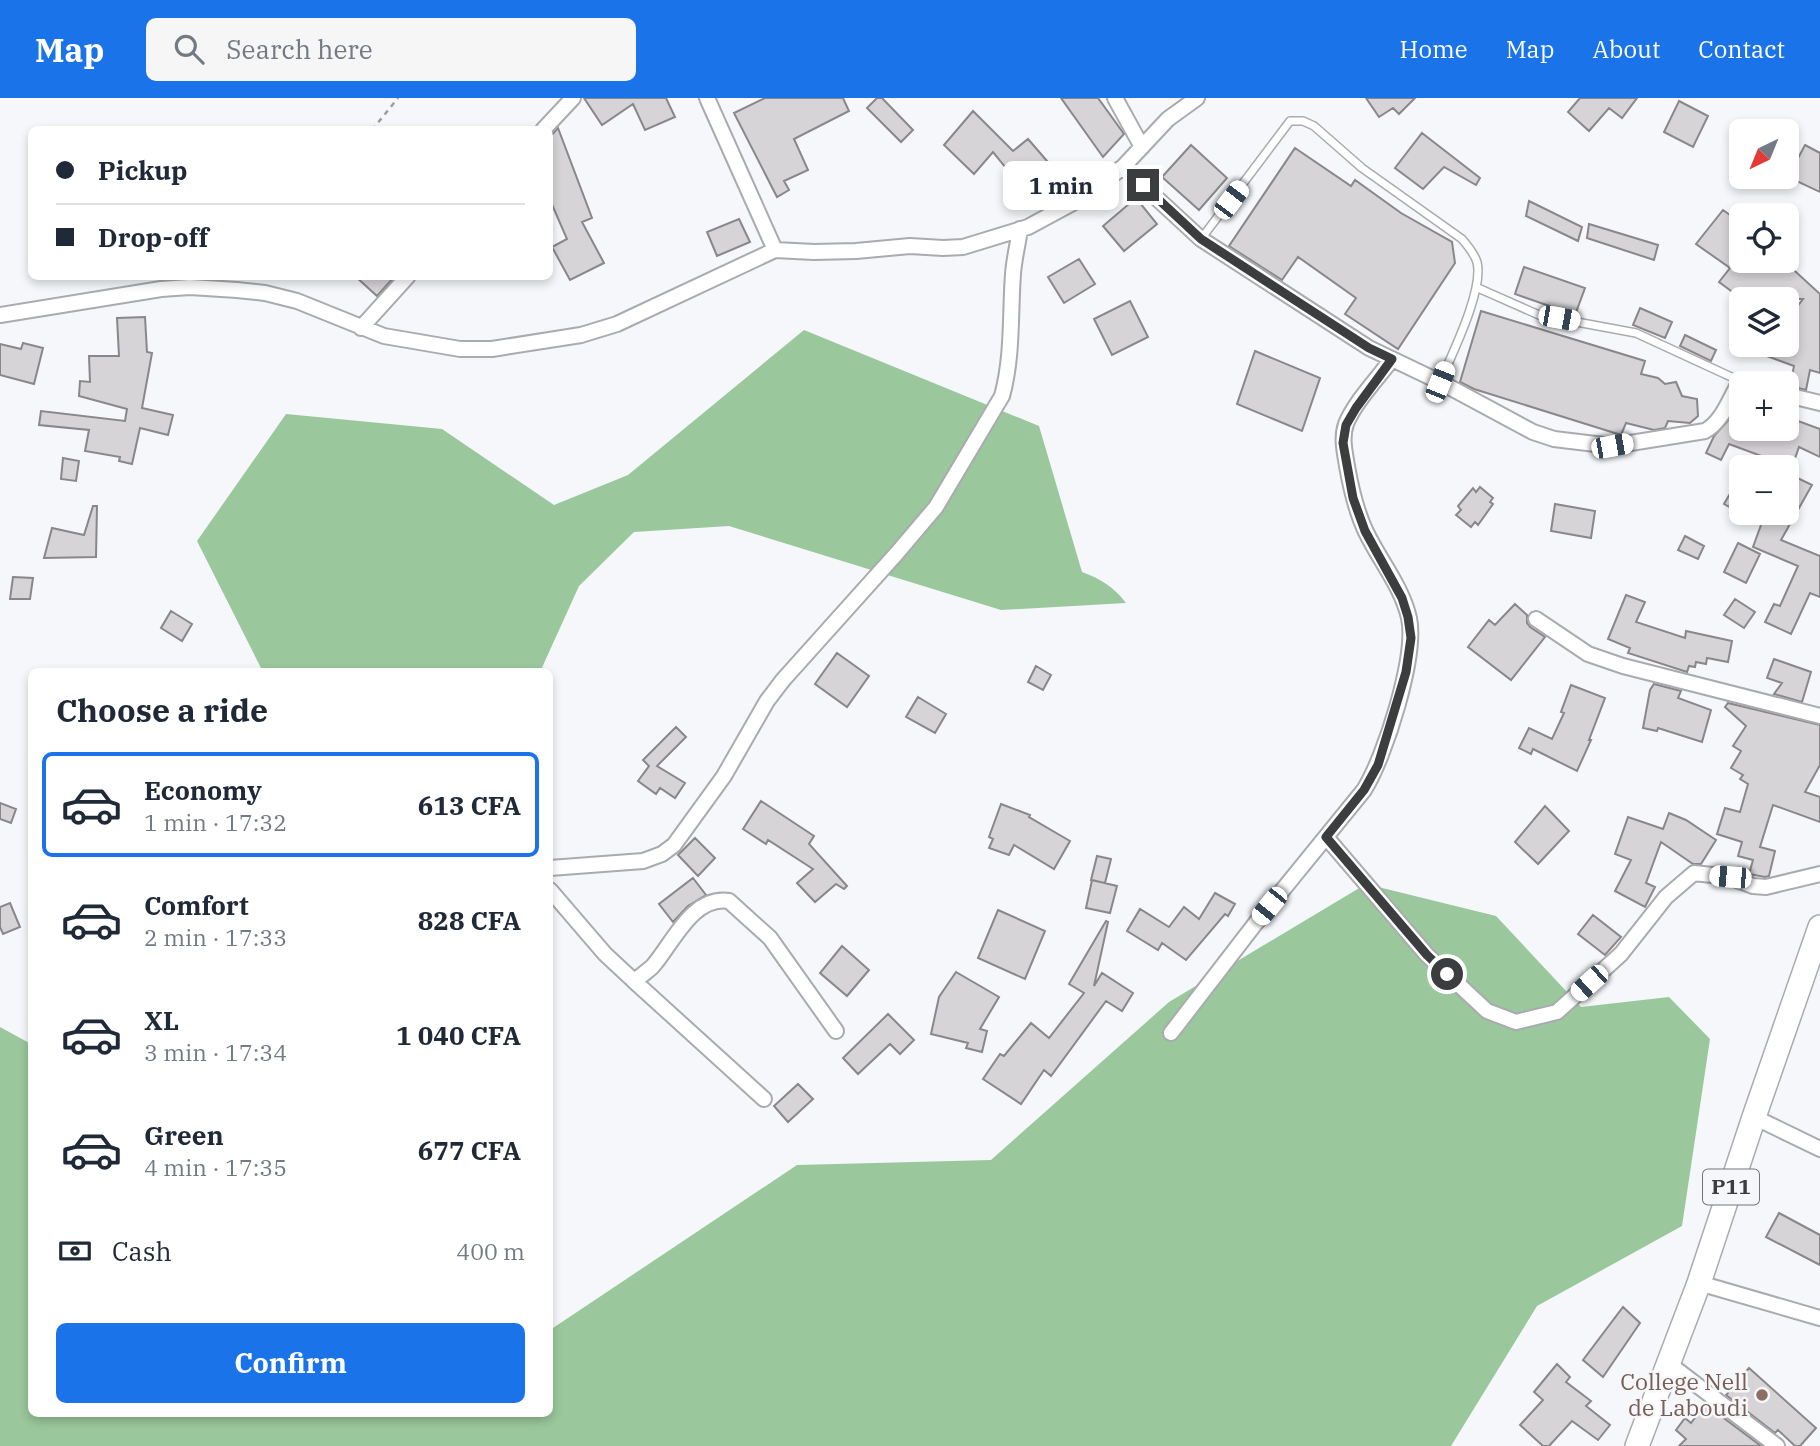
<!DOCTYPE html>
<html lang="en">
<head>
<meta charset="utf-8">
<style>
	:root { --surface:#fff; --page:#f6f6f7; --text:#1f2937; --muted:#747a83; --line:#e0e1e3; --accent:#1a73e8 }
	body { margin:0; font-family:"IBM Plex Serif",serif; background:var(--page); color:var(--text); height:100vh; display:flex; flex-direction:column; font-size:26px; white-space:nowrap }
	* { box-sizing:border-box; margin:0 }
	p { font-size:23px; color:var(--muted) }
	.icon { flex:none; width:38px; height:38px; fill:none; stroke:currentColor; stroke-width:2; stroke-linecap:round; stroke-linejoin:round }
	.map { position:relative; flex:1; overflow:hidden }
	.drawer { position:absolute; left:28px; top:570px; width:525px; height:749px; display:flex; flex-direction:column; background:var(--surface); border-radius:10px; box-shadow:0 4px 10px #0003 }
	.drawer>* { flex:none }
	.banner { position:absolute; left:28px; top:28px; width:525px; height:154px; border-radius:10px; box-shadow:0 4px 10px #0003; display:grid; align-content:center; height:154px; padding:0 28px; background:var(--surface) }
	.needle { width:46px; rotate:223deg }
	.buttons { position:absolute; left:1729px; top:21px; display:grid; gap:14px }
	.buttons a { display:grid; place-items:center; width:70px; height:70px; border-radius:10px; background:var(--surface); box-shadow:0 4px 10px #0003; font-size:35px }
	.end { position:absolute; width:32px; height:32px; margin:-16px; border:9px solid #3c3d3e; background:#fff; box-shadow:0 0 0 4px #fff }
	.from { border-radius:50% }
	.bubble { position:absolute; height:49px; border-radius:10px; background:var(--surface); box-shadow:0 4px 10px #0003; font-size:23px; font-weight:800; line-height:49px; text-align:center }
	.car { position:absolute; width:21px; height:42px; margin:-21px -10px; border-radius:9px; box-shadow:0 0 5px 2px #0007; background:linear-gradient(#fff 24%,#345 0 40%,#fff 0 76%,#345 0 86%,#fff 0) }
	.banner b { display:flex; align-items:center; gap:24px; height:66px; font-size:26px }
	.banner b+b { border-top:2px solid var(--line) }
	.banner i { width:18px; height:18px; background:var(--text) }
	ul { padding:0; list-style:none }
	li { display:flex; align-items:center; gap:21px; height:105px; margin:0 14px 10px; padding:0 14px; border:4px solid transparent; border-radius:10px }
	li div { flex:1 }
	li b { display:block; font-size:26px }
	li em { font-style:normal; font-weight:800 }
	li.current { border-color:var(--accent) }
	li>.icon { width:63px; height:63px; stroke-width:1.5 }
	h2 { padding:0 28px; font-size:32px; line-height:84px }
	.pay { display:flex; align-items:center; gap:18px; height:77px; padding:0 28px; font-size:26px }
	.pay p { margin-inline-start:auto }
	.action { display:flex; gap:14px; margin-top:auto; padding:14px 28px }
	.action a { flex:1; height:80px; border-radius:10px; background:var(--accent); color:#fff; font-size:28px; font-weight:800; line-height:80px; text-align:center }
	header { display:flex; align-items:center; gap:42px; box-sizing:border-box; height:98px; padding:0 35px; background:var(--accent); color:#fff }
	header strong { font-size:33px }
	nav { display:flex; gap:38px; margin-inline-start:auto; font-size:24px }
	.search { width:490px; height:63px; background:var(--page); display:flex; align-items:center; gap:18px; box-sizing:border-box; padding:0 24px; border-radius:10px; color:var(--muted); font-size:26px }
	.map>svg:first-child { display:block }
	.forest { fill:#9ac79c }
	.building { fill:#d6d4d7; stroke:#89878a; stroke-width:2 }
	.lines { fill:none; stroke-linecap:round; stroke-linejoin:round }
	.service-casing { stroke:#a9abae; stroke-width:10 }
	.minor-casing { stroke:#a9abae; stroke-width:18 }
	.primary-casing { stroke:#a9abae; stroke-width:26 }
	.path { stroke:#9c9ea0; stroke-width:2.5; stroke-dasharray:5 5; stroke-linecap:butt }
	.service { stroke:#fff; stroke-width:7 }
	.minor { stroke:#fff; stroke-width:14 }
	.primary { stroke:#fff; stroke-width:23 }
	.route { stroke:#3c3d3e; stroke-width:9 }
	.education-dot { fill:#8d6e63; stroke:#f5f7fa; stroke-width:2.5 }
	.labels { text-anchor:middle; stroke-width:5; stroke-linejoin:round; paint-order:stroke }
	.shield { fill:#f5f7fa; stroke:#747576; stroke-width:2 }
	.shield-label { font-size:21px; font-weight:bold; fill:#3c3d3e }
	.education-label { font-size:23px; fill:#785e54; stroke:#f5f7fa; text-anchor:end }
</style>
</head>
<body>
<header>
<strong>Map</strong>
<div class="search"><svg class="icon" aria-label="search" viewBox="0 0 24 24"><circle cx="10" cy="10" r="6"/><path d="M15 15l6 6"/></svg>Search here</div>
<nav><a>Home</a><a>Map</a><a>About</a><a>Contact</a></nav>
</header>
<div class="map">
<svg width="1820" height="1348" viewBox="0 0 1820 1348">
	<rect width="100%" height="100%" fill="#f5f7fa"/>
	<!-- forest -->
	<path class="forest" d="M804,232l235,96 43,146c19,7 32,15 44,31l-125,7 -272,-84 -95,6 -55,54 -39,86h-277l-66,-131 89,-127 156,15 112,76 74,-30z
		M1366,786l130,32 85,91 88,-10 41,42 -28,187 -145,80 -86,140h-1451v-419l31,17 1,370h518v-84l247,-165 194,-5 178,-158z"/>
	<!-- building -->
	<path class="building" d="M584,0h82l9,19 -30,13 -12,-26 -31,21z
		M765,0h78l6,13 -55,28 14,31 -24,11 5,9 -12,7 -43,-84z
		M877,0h5l31,32 -12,12 -34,-34z
		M1061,0h37l26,36 -21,23z
		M1366,0h49l-16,16 -6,-6 -14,9z
		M1580,0h57l-15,20 -13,-10 -20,23 -21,-19z
		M1679,3l29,15 -15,31 -29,-15z
		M973,13l40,40 15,-12 19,22 -28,23 -26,-32 -19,22 -30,-29z
		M558,30l34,90 -10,4 22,41 -34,17 -18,-33 15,-8 -17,-39v-63z
		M1422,35l58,45 -4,7 -32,-18 -21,22 -28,-21z
		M1191,47l36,33 -28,32 -37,-33z
		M1805,47l15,8v39l-32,-15z
		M1295,50l56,38 4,-6 46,33 51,29 3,21 -57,86 -53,-35 11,-16 -58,-41 -16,23 -53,-34z
		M1136,100l21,26 -33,27 -21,-25z
		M1529,103l53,26 -4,14 -52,-25z
		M1723,112l18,13v38h43l36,33v79l-10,-3 -4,20 -16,-4 4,-20 -54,-20 47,-1v-20l10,-12 -3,-2 9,-12h-61l-23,-17 11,-14 -34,-24z
		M739,121l11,23 -33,14 -10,-24z
		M1589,126l69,21 -4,15 -67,-22z
		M1079,161l16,25 -31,19 -16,-26z
		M1524,169l61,21 -10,27 -60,-21z
		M355,178h40l-18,20z
		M1130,203l18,36 -36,18 -18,-36z
		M1640,210l32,14 -7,16 -32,-13z
		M1481,213l164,50 -4,13 17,4 7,6 11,-2 6,14 15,3 1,17 -8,7 -22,-2 -3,7 -11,2 -28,-7 -5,12 -147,-46 -14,-7z
		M145,219l2,35 5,1 -10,55 31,7 -5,20 -28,-7 -8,36 -13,-3 1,-4 -35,-6 4,-21 -50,-5 2,-14 84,10 2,-12 -48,-13 1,-15 10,1 -1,-26h30l-2,-38z
		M1685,237l31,15 -5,11 -31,-15z
		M23,245l20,5 -9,36 -34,-9v-31l21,5z
		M1255,253l65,27 -18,53 -65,-27z
		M1733,317l7,3 -4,11h51v-12l33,12v28l-21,-10 -7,20h-20l3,-6 -46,-17 -8,16 -15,-7 8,-17z
		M63,360l16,3 -3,20 -15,-2z
		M1787,375l25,12 -31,55 39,16v41l-10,-4 -19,41 -26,-12 9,-18 6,2 18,-40 -45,-19 8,-22 -37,-21 17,-29v38h46z
		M1480,389l13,11 -3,4 3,2 -15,21 -3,-3 -4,5 -15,-12 5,-5 -3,-4 15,-18 3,4z
		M1555,406l40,7 -4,27 -40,-7z
		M93,408h4l-1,51 -52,1 8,-30 32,7z
		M1685,438l19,10 -6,13 -20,-9z
		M1738,445l22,11 -14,29 -22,-11z
		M13,479l20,1 -3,21h-20z
		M1626,497l19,7 -9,20 49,16 1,-7 46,10 -4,21 -21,-4 -1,6 -10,-2 -1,5 -6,-1 -2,6 -59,-19 2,-5 -22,-9z
		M1735,501l20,13 -11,16 -20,-13z
		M1515,506l12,11v8l3,4 15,10 -34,43 -43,-33 21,-27 6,5z
		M171,513l21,13 -10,17 -21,-13z
		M837,555l32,23 -22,31 -32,-23z
		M1774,561l37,13 -9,30 -28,-8 8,-11 -15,-5z
		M1036,568l15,9 -8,15 -15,-8z
		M1654,586l27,7 -3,7 33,12 -9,32 -44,-14 -1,3 -14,-3 7,-38z
		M1571,587l34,13 -16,42h2l-14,31 -44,-22 -2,5 -12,-6 10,-20 23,11 12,-26 -3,-1z
		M918,599l28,17 -11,19 -29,-16z
		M1728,605l92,22v40l-15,27 15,5v25l-47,-17 -13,42 15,4 -6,25 -4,1 -16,-3 4,-14 -15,-4 4,-14 -25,-8 8,-26 15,4 8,-28 -8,-5 3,-4 -12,-7 10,-17 -8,-5 13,-20 -21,-19z
		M676,629l10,10 -29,29 28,17 -10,15 -15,-10 -4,6 -18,-13 11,-15 -6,-6z
		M761,703l53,35 -5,8 38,42 -3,3 -8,-5 -21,18 -18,-19 16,-14 -45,-29 -2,4 -23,-15z
		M0,705l16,6 -5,14 -11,-4z
		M1001,706l29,11 -1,2 41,24 -16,28 -40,-24 -5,10 -20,-7 4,-9 -4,-2z
		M1545,708l24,25 -31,33 -23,-22z
		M1669,715l17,7 30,20 -15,24h-8l-32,-22 -15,41 9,4 -10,20 -30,-16 16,-31 -16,-6 13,-37 35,12z
		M695,740l20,20 -17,18 -20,-21z
		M1097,758l14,3 -6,24 -14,-3z
		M693,780l13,17 -18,11 -15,16 -14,-18z
		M1092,782l25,6 -7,27 -24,-5z
		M1215,795l20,11 -7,12 -3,-2 -39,46 -24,-17 -4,7 -31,-19 13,-22 29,18 15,-20 15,12z
		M10,805l10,24 -17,7 -3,-7v-20z
		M998,812l47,21 -20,48 -47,-21z
		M1593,817l28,22 -16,18 -27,-21z
		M1106,823l2,1 -14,64 8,-13 31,20 -11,18 -16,-10 -55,75 -7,-6 -23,34 -38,-25 17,-25 4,2 27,-33 18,15 35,-45 -15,-9z
		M842,848l27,24 -22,26 -27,-23z
		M956,874l43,25 -19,32 7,2 -5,21 -16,-4 2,-5 -37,-9 8,-37z
		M888,916l26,26 -14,14 -10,-10 -32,30 -15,-16z
		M798,986l15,15 -25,23 -14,-16z
		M1779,1115l41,22v30l-54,-28z
		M1623,1209l17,16 -37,54 -20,-17z
		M1557,1266l13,13 -4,5 25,19 -5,5 24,19 -12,15 -26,-19 -23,25h-6l-23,-21 23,-25 -9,-8z
		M1749,1270l67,60 -16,18h-5l-17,-16 -3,3 -49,-38z
		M1705,1306l56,42h-82l7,-7 -10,-9 9,-12 6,5z"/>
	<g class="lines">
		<!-- service casing -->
		<g class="service-casing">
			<path id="service" d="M1201,141l89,-118h13l11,5 48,42 100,71c6,7 12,14 15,23 7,28 -25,92 -37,120
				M1478,190l61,27 97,18 104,48"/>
		</g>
		<!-- minor casing -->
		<g class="minor-casing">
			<path id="minor" d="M1115,0l27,49
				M543,32l30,-32
				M1123,69l78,72 168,109 71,34 93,50 21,7 58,7 93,-15c18,-10 25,-33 35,-50l6,2
				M775,152l39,2 42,-1 54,-5 33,2 20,-1 65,-20 52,-28 26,-19 17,-13 45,-48 29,-21
				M0,217l161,-26 29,-2 47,3 28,3 32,8 87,35 76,13h32l89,-14 36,-11 158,-74 -68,-152
				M361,230l47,-52
				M1787,297l33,8
				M1536,521l52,35 35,12 197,50
				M1326,739l101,118 60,56 29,11 41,-10 64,-58 45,-57 28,-24 36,4 23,9 13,1 54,-13
				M550,770l93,-7 19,-7 12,-9 50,-69 43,-75 16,-21 114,-127 39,-46 66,-111c11,-40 8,-82 11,-122 1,-15 5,-30 7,-45
				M550,792l55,64 29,27c6,-4 12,-9 18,-14 20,-22 40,-72 77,-66l41,37 66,93
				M634,883l130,118
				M1171,935l84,-109 109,-134c21,-33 53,-134 45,-172 -7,-31 -29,-57 -43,-86 -10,-21 -15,-43 -19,-66 -2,-13 -6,-28 -1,-42 8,-21 32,-46 46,-65
				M1754,1019l66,32
				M1699,1185l121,35
				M1668,1265l109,83"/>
		</g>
		<!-- primary casing -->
		<g class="primary-casing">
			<path id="primary" d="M1637,1348l62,-163 55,-166 66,-190"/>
		</g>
		<!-- path -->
		<path class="path" d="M372,32l26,-32"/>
		<!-- service -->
		<use href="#service" class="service"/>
		<!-- minor -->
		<use href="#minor" class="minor"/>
		<!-- primary -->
		<use href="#primary" class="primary"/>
	</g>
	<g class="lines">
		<!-- route -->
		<path class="route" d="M1143,87l58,54 168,109 23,11 -36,49 -10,17 -3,18 10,55 12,33 37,67 6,19 3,21 -5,34 -28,93 -14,25 -38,47 101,118 20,19"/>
	</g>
	<!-- markers -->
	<circle class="education-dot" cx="1762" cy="1297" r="7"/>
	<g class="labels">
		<!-- shield labels -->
		<rect class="shield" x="1703" y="1071.5" width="56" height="35" rx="5"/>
		<g class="shield-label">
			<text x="1731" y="1096">P11</text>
		</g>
		<!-- education labels -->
		<g class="education-label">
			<text x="1748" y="1292">College Nell<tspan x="1748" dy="26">de Laboudi</tspan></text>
		</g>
	</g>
</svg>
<div class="buttons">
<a><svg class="needle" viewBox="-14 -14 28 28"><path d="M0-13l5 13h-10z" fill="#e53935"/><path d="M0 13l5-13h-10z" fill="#747a83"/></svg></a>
<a><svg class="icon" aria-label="locate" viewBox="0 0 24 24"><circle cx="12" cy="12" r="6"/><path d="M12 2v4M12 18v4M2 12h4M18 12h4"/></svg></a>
<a><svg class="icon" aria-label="layers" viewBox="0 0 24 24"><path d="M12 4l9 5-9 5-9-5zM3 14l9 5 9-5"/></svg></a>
<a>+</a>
<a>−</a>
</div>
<i class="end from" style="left:1447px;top:876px"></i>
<i class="end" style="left:1143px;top:87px"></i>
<div class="bubble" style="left:1003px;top:63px;width:116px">1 min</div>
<i class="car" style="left:1231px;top:102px;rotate:37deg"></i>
<i class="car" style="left:1559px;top:220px;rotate:100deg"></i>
<i class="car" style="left:1440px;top:284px;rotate:22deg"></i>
<i class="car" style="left:1612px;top:348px;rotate:80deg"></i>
<i class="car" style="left:1730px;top:779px;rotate:275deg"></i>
<i class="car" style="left:1269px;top:808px;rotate:219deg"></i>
<i class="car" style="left:1589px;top:885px;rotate:228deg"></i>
<div class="banner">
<b><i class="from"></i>Pickup</b>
<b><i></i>Drop-off</b>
</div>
<section class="drawer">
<h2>Choose a ride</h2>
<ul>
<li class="current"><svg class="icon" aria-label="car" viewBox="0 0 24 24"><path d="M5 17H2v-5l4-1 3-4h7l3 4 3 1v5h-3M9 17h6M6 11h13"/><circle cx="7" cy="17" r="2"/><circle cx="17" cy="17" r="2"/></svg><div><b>Economy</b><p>1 min · 17:32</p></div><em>613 CFA</em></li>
<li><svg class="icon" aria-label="car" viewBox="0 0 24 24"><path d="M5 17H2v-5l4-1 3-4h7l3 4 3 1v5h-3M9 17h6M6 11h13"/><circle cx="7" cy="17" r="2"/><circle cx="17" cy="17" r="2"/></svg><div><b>Comfort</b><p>2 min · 17:33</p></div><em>828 CFA</em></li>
<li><svg class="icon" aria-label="car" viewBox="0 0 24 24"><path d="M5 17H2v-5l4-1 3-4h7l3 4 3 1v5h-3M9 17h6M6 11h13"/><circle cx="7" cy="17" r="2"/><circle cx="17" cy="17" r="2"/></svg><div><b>XL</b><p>3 min · 17:34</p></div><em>1 040 CFA</em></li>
<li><svg class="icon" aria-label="car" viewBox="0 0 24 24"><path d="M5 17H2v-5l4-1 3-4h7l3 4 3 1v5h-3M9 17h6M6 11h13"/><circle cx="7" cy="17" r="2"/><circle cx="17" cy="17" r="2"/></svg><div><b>Green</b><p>4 min · 17:35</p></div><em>677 CFA</em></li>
</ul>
<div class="pay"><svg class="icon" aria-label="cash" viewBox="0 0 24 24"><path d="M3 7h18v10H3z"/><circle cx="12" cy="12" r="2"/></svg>Cash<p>400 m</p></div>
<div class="action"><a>Confirm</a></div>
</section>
</div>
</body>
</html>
